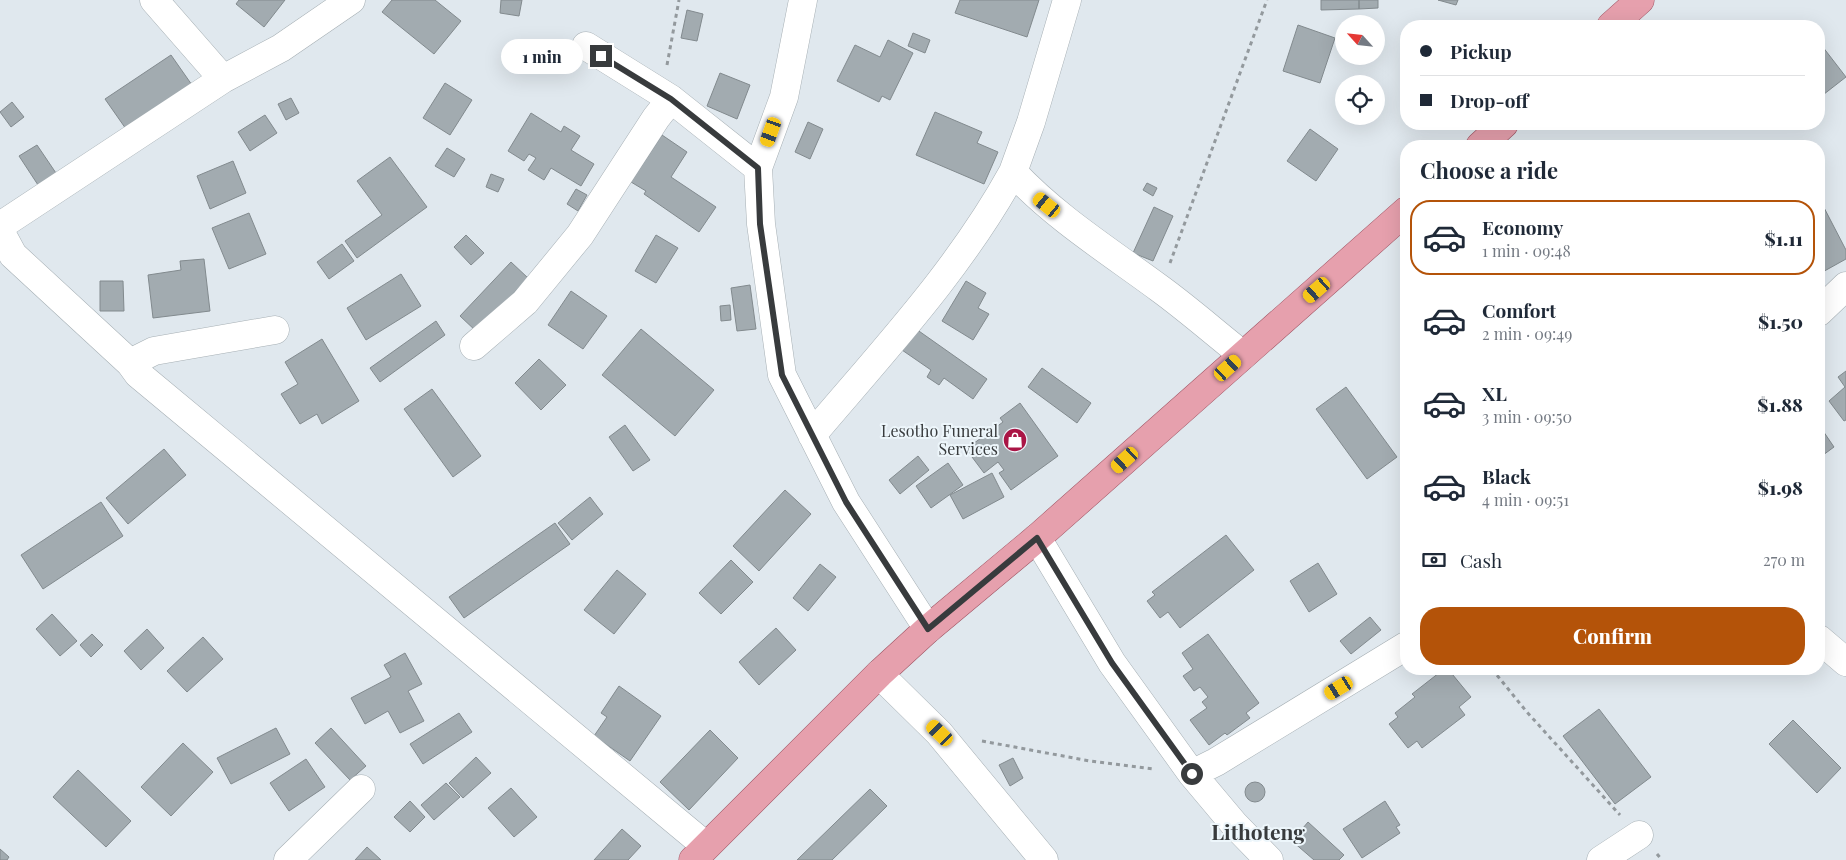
<!DOCTYPE html>
<html lang="en">
<head>
<meta charset="utf-8">
<style>
	:root { --surface:#fff; --page:#f2f2f3; --text:#1f2937; --muted:#747a83; --line:#e0e1e3; --accent:#b45309 }
	body { margin:0; font-family:"Playfair Display",serif; background:var(--page); color:var(--text); height:100vh; display:flex; flex-direction:column; font-size:19px; white-space:nowrap }
	* { box-sizing:border-box; margin:0 }
	p { font-size:16px; color:var(--muted) }
	.icon { flex:none; width:28px; height:28px; fill:none; stroke:currentColor; stroke-width:2; stroke-linecap:round; stroke-linejoin:round }
	.map { position:relative; flex:1; overflow:hidden }
	.sheet { position:absolute; left:1400px; top:140px; width:425px; height:535px; display:flex; flex-direction:column; background:var(--surface); border-radius:20px; box-shadow:0 5px 20px #0002 }
	.sheet>* { flex:none }
	.banner { position:absolute; left:1400px; top:20px; width:425px; height:110px; border-radius:20px; box-shadow:0 5px 20px #0002; display:grid; align-content:center; height:110px; padding:0 20px; background:var(--surface) }
	.needle { width:32px; rotate:297deg }
	.tools { position:absolute; left:1335px; top:15px; display:grid; gap:10px }
	.tools a { display:grid; place-items:center; width:50px; height:50px; border-radius:50%; background:var(--surface); box-shadow:0 5px 20px #0002; font-size:25px }
	.end { position:absolute; width:22px; height:22px; margin:-11px; border:6px solid #383b3d; background:#fff; box-shadow:0 0 0 2px #fff }
	.from { border-radius:50% }
	.bubble { position:absolute; height:35px; border-radius:18px; background:var(--surface); box-shadow:0 5px 20px #0002; font-size:16px; font-weight:800; line-height:35px; text-align:center }
	.car { position:absolute; width:15px; height:30px; margin:-15px -8px; border-radius:6px; box-shadow:0 0 4px 1px #0007; background:linear-gradient(#f5c518 24%,#345 0 40%,#f5c518 0 76%,#345 0 86%,#f5c518 0) }
	.banner b { display:flex; align-items:center; gap:18px; height:48px; font-size:19px }
	.banner b+b { border-top:1px solid var(--line) }
	.banner i { width:12px; height:12px; background:var(--text) }
	ul { padding:0; list-style:none }
	li { display:flex; align-items:center; gap:15px; height:75px; margin:0 10px 8px; padding:0 10px; border:2px solid transparent; border-radius:20px }
	li div { flex:1 }
	li b { display:block; font-size:19px }
	li em { font-style:normal; font-weight:800 }
	li.on { border-color:var(--accent) }
	li>.icon { width:45px; height:45px; stroke-width:1.5 }
	h2 { padding:0 20px; font-size:22px; line-height:60px }
	.pay { display:flex; align-items:center; gap:12px; height:55px; padding:0 20px; font-size:19px }
	.pay p { margin-inline-start:auto }
	.button { display:flex; gap:10px; margin-top:auto; padding:10px 20px }
	.button a { flex:1; height:58px; border-radius:20px; background:var(--accent); color:#fff; font-size:20px; font-weight:800; line-height:58px; text-align:center }
	.map>svg:first-child { display:block }
	.building { fill:#a2abb0; stroke:#828a8e }
	.lines { fill:none; stroke-linecap:round; stroke-linejoin:round }
	.minor-casing { stroke:#a6afb4; stroke-width:29 }
	.major-casing { stroke:#9f5463; stroke-width:29 }
	.path { stroke:#93999d; stroke-width:3; stroke-dasharray:4 4; stroke-linecap:butt }
	.minor { stroke:#fff; stroke-width:28 }
	.major { stroke:#e6a0ad; stroke-width:28 }
	.route { stroke:#383b3d; stroke-width:6 }
	.labels { text-anchor:middle; stroke-width:4; stroke-linejoin:round; paint-order:stroke }
	.poi-label { font-size:16px; fill:#383b3d; stroke:#edf6fb; text-anchor:end }
	.district-label { font-size:21px; font-weight:bold; fill:#383b3d; stroke:#edf6fb }
</style>
</head>
<body>
<div class="map">
<svg width="1846" height="860" viewBox="0 0 1846 860">
	<rect width="100%" height="100%" fill="#e0e8ee"/>
	<!-- building -->
	<path class="building" d="M239,0h46l-21,27 -28,-23z
		M392,0h43l26,21 -27,33 -52,-42z
		M501,0h21l-3,16 -19,-3z
		M960,0h79l-12,37 -72,-24z
		M1321,0h38v9l-38,1z
		M1359,0h19v8l-19,1z
		M1438,0h20l-2,5z
		M687,10l16,4 -6,27 -16,-3z
		M1298,25l37,13 -15,45 -37,-12z
		M913,33l17,7 -5,13 -17,-7z
		M888,40l25,13 -23,47 -8,-4 -3,6 -42,-21 18,-36 25,12z
		M1819,42l27,35 -27,21z
		M171,55l21,30 -66,44 -21,-30z
		M720,73l30,12 -13,34 -30,-13z
		M445,83l27,17 -22,35 -27,-17z
		M291,98l8,15 -13,7 -8,-16z
		M12,102l12,15 -13,10 -11,-15z
		M935,112l47,20 -5,11 21,9 -14,32 -68,-29z
		M531,113l30,19 3,-6 16,10 -9,14 23,14 -13,22 -30,-18 -7,12 -16,-10 8,-12 -7,-4 -5,7 -16,-10z
		M265,115l12,18 -27,18 -12,-19z
		M808,122l15,7 -13,30 -15,-7z
		M1310,129l28,20 -22,32 -29,-20z
		M662,135l25,17 -16,25 45,30 -17,25 -55,-38 2,-3 -15,-9z
		M37,145l21,31 -18,12 -21,-32z
		M447,148l18,11 -11,18 -19,-11z
		M390,157l37,50 -70,51 -12,-17 37,-26 -25,-34z
		M233,161l13,32 -36,16 -13,-33z
		M491,174l13,5 -6,13 -12,-5z
		M1147,183l10,5 -4,8 -10,-6z
		M576,189l11,6 -9,16 -11,-7z
		M1819,198l27,52v9l-27,15z
		M1154,207l19,9 -20,45 -20,-8z
		M249,213l17,41 -37,15 -17,-41z
		M466,235l18,18 -13,12 -17,-18z
		M656,235l22,13 -22,35 -21,-12z
		M342,244l12,17 -25,18 -12,-17z
		M204,259l6,52 -57,7 -5,-43 33,-5 -1,-9z
		M511,262l17,16 -51,54 -17,-16z
		M401,274l20,32 -55,34 -19,-32z
		M100,281h23l1,30h-24z
		M966,281l20,12 -8,15 11,6 -16,26 -31,-19z
		M750,285l6,44 -19,2 -6,-43z
		M571,291l36,25 -24,33 -35,-24z
		M730,305l1,15 -10,1 -1,-15z
		M436,321l9,14 -65,47 -10,-14z
		M641,329l73,61 -39,46 -73,-61z
		M916,329l71,50 -14,20 -29,-21 -5,7 -12,-8 4,-7 -29,-20z
		M322,339l37,62 -37,23 -5,-10 -17,10 -19,-30 17,-10 -13,-22z
		M539,359l27,26 -25,25 -26,-27z
		M1042,368l49,35 -14,20 -49,-36z
		M1846,371v49l-2,1 -15,-20 16,-14 -7,-10z
		M1346,387l51,70 -30,22 -51,-70z
		M432,389l49,67 -28,21 -49,-68z
		M1020,403l38,53 -47,34 -12,-17 5,-3 -6,-8 -14,11 -18,-24 37,-27 -3,-4z
		M625,425l25,35 -17,11 -24,-34z
		M1819,425l15,22 -15,11z
		M164,449l22,26 -58,49 -22,-26z
		M918,456l11,14 -29,24 -11,-14z
		M948,463l15,22 -32,23 -15,-22z
		M992,473l12,24 -41,22 -13,-24z
		M785,490l26,24 -52,57 -26,-25z
		M590,497l13,17 -31,26 -14,-17z
		M101,502l22,34 -80,53 -22,-34z
		M555,523l15,21 -106,74 -15,-21z
		M1226,535l28,35 -74,58 -12,-16 -8,6 -13,-17 8,-6 -3,-3z
		M731,560l22,22 -32,32 -22,-21z
		M1318,563l19,31 -28,18 -19,-31z
		M820,564l16,13 -28,34 -15,-13z
		M617,570l29,24 -32,40 -30,-24z
		M52,614l25,27 -17,15 -24,-27z
		M1370,617l11,13 -30,24 -11,-13z
		M776,628l20,22 -37,35 -20,-23z
		M147,629l17,19 -23,22 -17,-19z
		M92,634l11,11 -12,12 -11,-12z
		M1208,634l51,69 -13,10 4,5 -23,17 -2,-2 -16,12 -19,-25 17,-12 -5,-6 6,-5 -8,-10 -6,4 -11,-15 10,-7 -11,-16z
		M203,637l20,22 -36,33 -20,-21z
		M405,653l17,31 -14,7 16,30 -24,12 -12,-22 -23,13 -14,-26 40,-21 -7,-12z
		M1444,669h4l23,28 -12,10 6,8 -43,33 -5,-7 -9,7 -19,-24 9,-7 -3,-4 20,-16 -3,-3z
		M619,686l42,30 -31,45 -36,-25 13,-19 -6,-4z
		M1599,709l52,68 -36,27 -52,-68z
		M459,713l13,19 -49,32 -13,-20z
		M1793,720l48,48 -24,25 -48,-49z
		M276,728l14,26 -59,30 -14,-26z
		M331,728l35,38 -16,14 -35,-37z
		M710,730l28,28 -49,52 -29,-28z
		M183,743l30,29 -42,44 -30,-29z
		M476,757l15,16 -28,25 -14,-15z
		M1013,758l10,20 -13,8 -11,-21z
		M306,759l19,28 -36,24 -19,-28z
		M78,770l53,51 -25,26 -53,-50z
		M1245 792a10 10 0 1 1 20 0a10 10 0 1 1-20 0Z
		M446,783l14,14 -26,23 -13,-15z
		M511,788l26,29 -23,20 -26,-29z
		M870,789l17,17 -55,54h-35z
		M410,801l15,16 -15,15 -16,-15z
		M1385,801l15,24 -4,2 4,6 -38,25 -19,-29z
		M1308,822l36,33 -5,5h-25l-22,-19z
		M622,829l19,17 -13,14h-34z
		M367,847l14,13h-26z
		M0,849l9,8 -2,3h-7z"/>
	<g class="lines">
		<!-- minor casing -->
		<g class="minor-casing">
			<path id="minor" d="M154,0l69,79
				M803,0l-19,97 -26,71 3,56 21,151 64,127 82,127
				M1067,0l-36,122 -18,50c43,46 96,79 146,116 29,21 56,45 84,67
				M586,46l85,53 87,69
				M0,226l223,-147 58,-31 70,-48
				M0,231l13,24 117,108 8,11 568,472
				M1819,312l27,-26
				M474,346l51,-44 55,-67 76,-117 15,-19
				M130,363l24,-12 121,-21
				M812,435c71,-84 148,-166 201,-263
				M1037,538l75,125 80,111 42,50 35,36
				M1819,639l27,23
				M879,674l60,59 105,127
				M1192,774l24,-12 190,-116
				M288,860l73,-71
				M1601,860l38,-25"/>
		</g>
		<!-- major casing -->
		<g class="major-casing">
			<path id="major" d="M1611,26l29,-26
				M1480,146l24,-22
				M693,860l186,-186 49,-45 109,-91 369,-327"/>
		</g>
		<!-- path -->
		<path class="path" d="M667,65l12,-65
			M1170,263l97,-263
			M1492,669l34,42 94,104
			M982,741l108,20 63,8
			M1657,854l5,6"/>
		<!-- minor -->
		<use href="#minor" class="minor"/>
		<!-- major -->
		<use href="#major" class="major"/>
	</g>
	<g class="lines">
		<!-- route -->
		<path class="route" d="M601,56l70,43 87,69 2,56 22,151 64,127 82,127 109,-91 75,125 80,111"/>
	</g>
	<!-- icons -->
	<defs>
		<g id="shop-disc" transform="scale(1.25)"><circle r="9.5" fill="#aa1545" stroke="#edf6fb"/><path d="M-5-2.5h2.3a2.7 3.5 0 0 1 5.4 0H5L5.5 6h-11ZM-1.5-2.5h3a1.5 2.3 0 0 0-3 0Z" fill="#fff"/></g>
	</defs>
	<g fill-rule="evenodd">
		<use href="#shop-disc" x="1015" y="440"/>
	</g>
	<g class="labels">
		<!-- poi labels -->
		<g class="poi-label">
			<text x="998" y="437">Lesotho Funeral<tspan x="998" dy="18">Services</tspan></text>
		</g>
		<!-- district labels -->
		<g class="district-label">
			<text x="1258" y="840">Lithoteng</text>
		</g>
	</g>
</svg>
<div class="tools">
<a><svg class="needle" viewBox="-14 -14 28 28"><path d="M0-13l5 13h-10z" fill="#e53935"/><path d="M0 13l5-13h-10z" fill="#747a83"/></svg></a>
<a><svg class="icon" aria-label="locate" viewBox="0 0 24 24"><circle cx="12" cy="12" r="6"/><path d="M12 2v4M12 18v4M2 12h4M18 12h4"/></svg></a>
</div>
<i class="end from" style="left:1192px;top:774px"></i>
<i class="end" style="left:601px;top:56px"></i>
<div class="bubble" style="left:501px;top:39px;width:82px">1 min</div>
<i class="car" style="left:771px;top:132px;rotate:200deg"></i>
<i class="car" style="left:1047px;top:205px;rotate:309deg"></i>
<i class="car" style="left:1317px;top:290px;rotate:229deg"></i>
<i class="car" style="left:1228px;top:368px;rotate:48deg"></i>
<i class="car" style="left:1125px;top:460px;rotate:228deg"></i>
<i class="car" style="left:1339px;top:688px;rotate:239deg"></i>
<i class="car" style="left:940px;top:733px;rotate:314deg"></i>
<div class="banner">
<b><i class="from"></i>Pickup</b>
<b><i></i>Drop-off</b>
</div>
<section class="sheet">
<h2>Choose a ride</h2>
<ul>
<li class="on"><svg class="icon" aria-label="car" viewBox="0 0 24 24"><path d="M5 17H2v-5l4-1 3-4h7l3 4 3 1v5h-3M9 17h6M6 11h13"/><circle cx="7" cy="17" r="2"/><circle cx="17" cy="17" r="2"/></svg><div><b>Economy</b><p>1 min · 09:48</p></div><em>$1.11</em></li>
<li><svg class="icon" aria-label="car" viewBox="0 0 24 24"><path d="M5 17H2v-5l4-1 3-4h7l3 4 3 1v5h-3M9 17h6M6 11h13"/><circle cx="7" cy="17" r="2"/><circle cx="17" cy="17" r="2"/></svg><div><b>Comfort</b><p>2 min · 09:49</p></div><em>$1.50</em></li>
<li><svg class="icon" aria-label="car" viewBox="0 0 24 24"><path d="M5 17H2v-5l4-1 3-4h7l3 4 3 1v5h-3M9 17h6M6 11h13"/><circle cx="7" cy="17" r="2"/><circle cx="17" cy="17" r="2"/></svg><div><b>XL</b><p>3 min · 09:50</p></div><em>$1.88</em></li>
<li><svg class="icon" aria-label="car" viewBox="0 0 24 24"><path d="M5 17H2v-5l4-1 3-4h7l3 4 3 1v5h-3M9 17h6M6 11h13"/><circle cx="7" cy="17" r="2"/><circle cx="17" cy="17" r="2"/></svg><div><b>Black</b><p>4 min · 09:51</p></div><em>$1.98</em></li>
</ul>
<div class="pay"><svg class="icon" aria-label="cash" viewBox="0 0 24 24"><path d="M3 7h18v10H3z"/><circle cx="12" cy="12" r="2"/></svg>Cash<p>270 m</p></div>
<div class="button"><a>Confirm</a></div>
</section>
</div>
</body>
</html>
